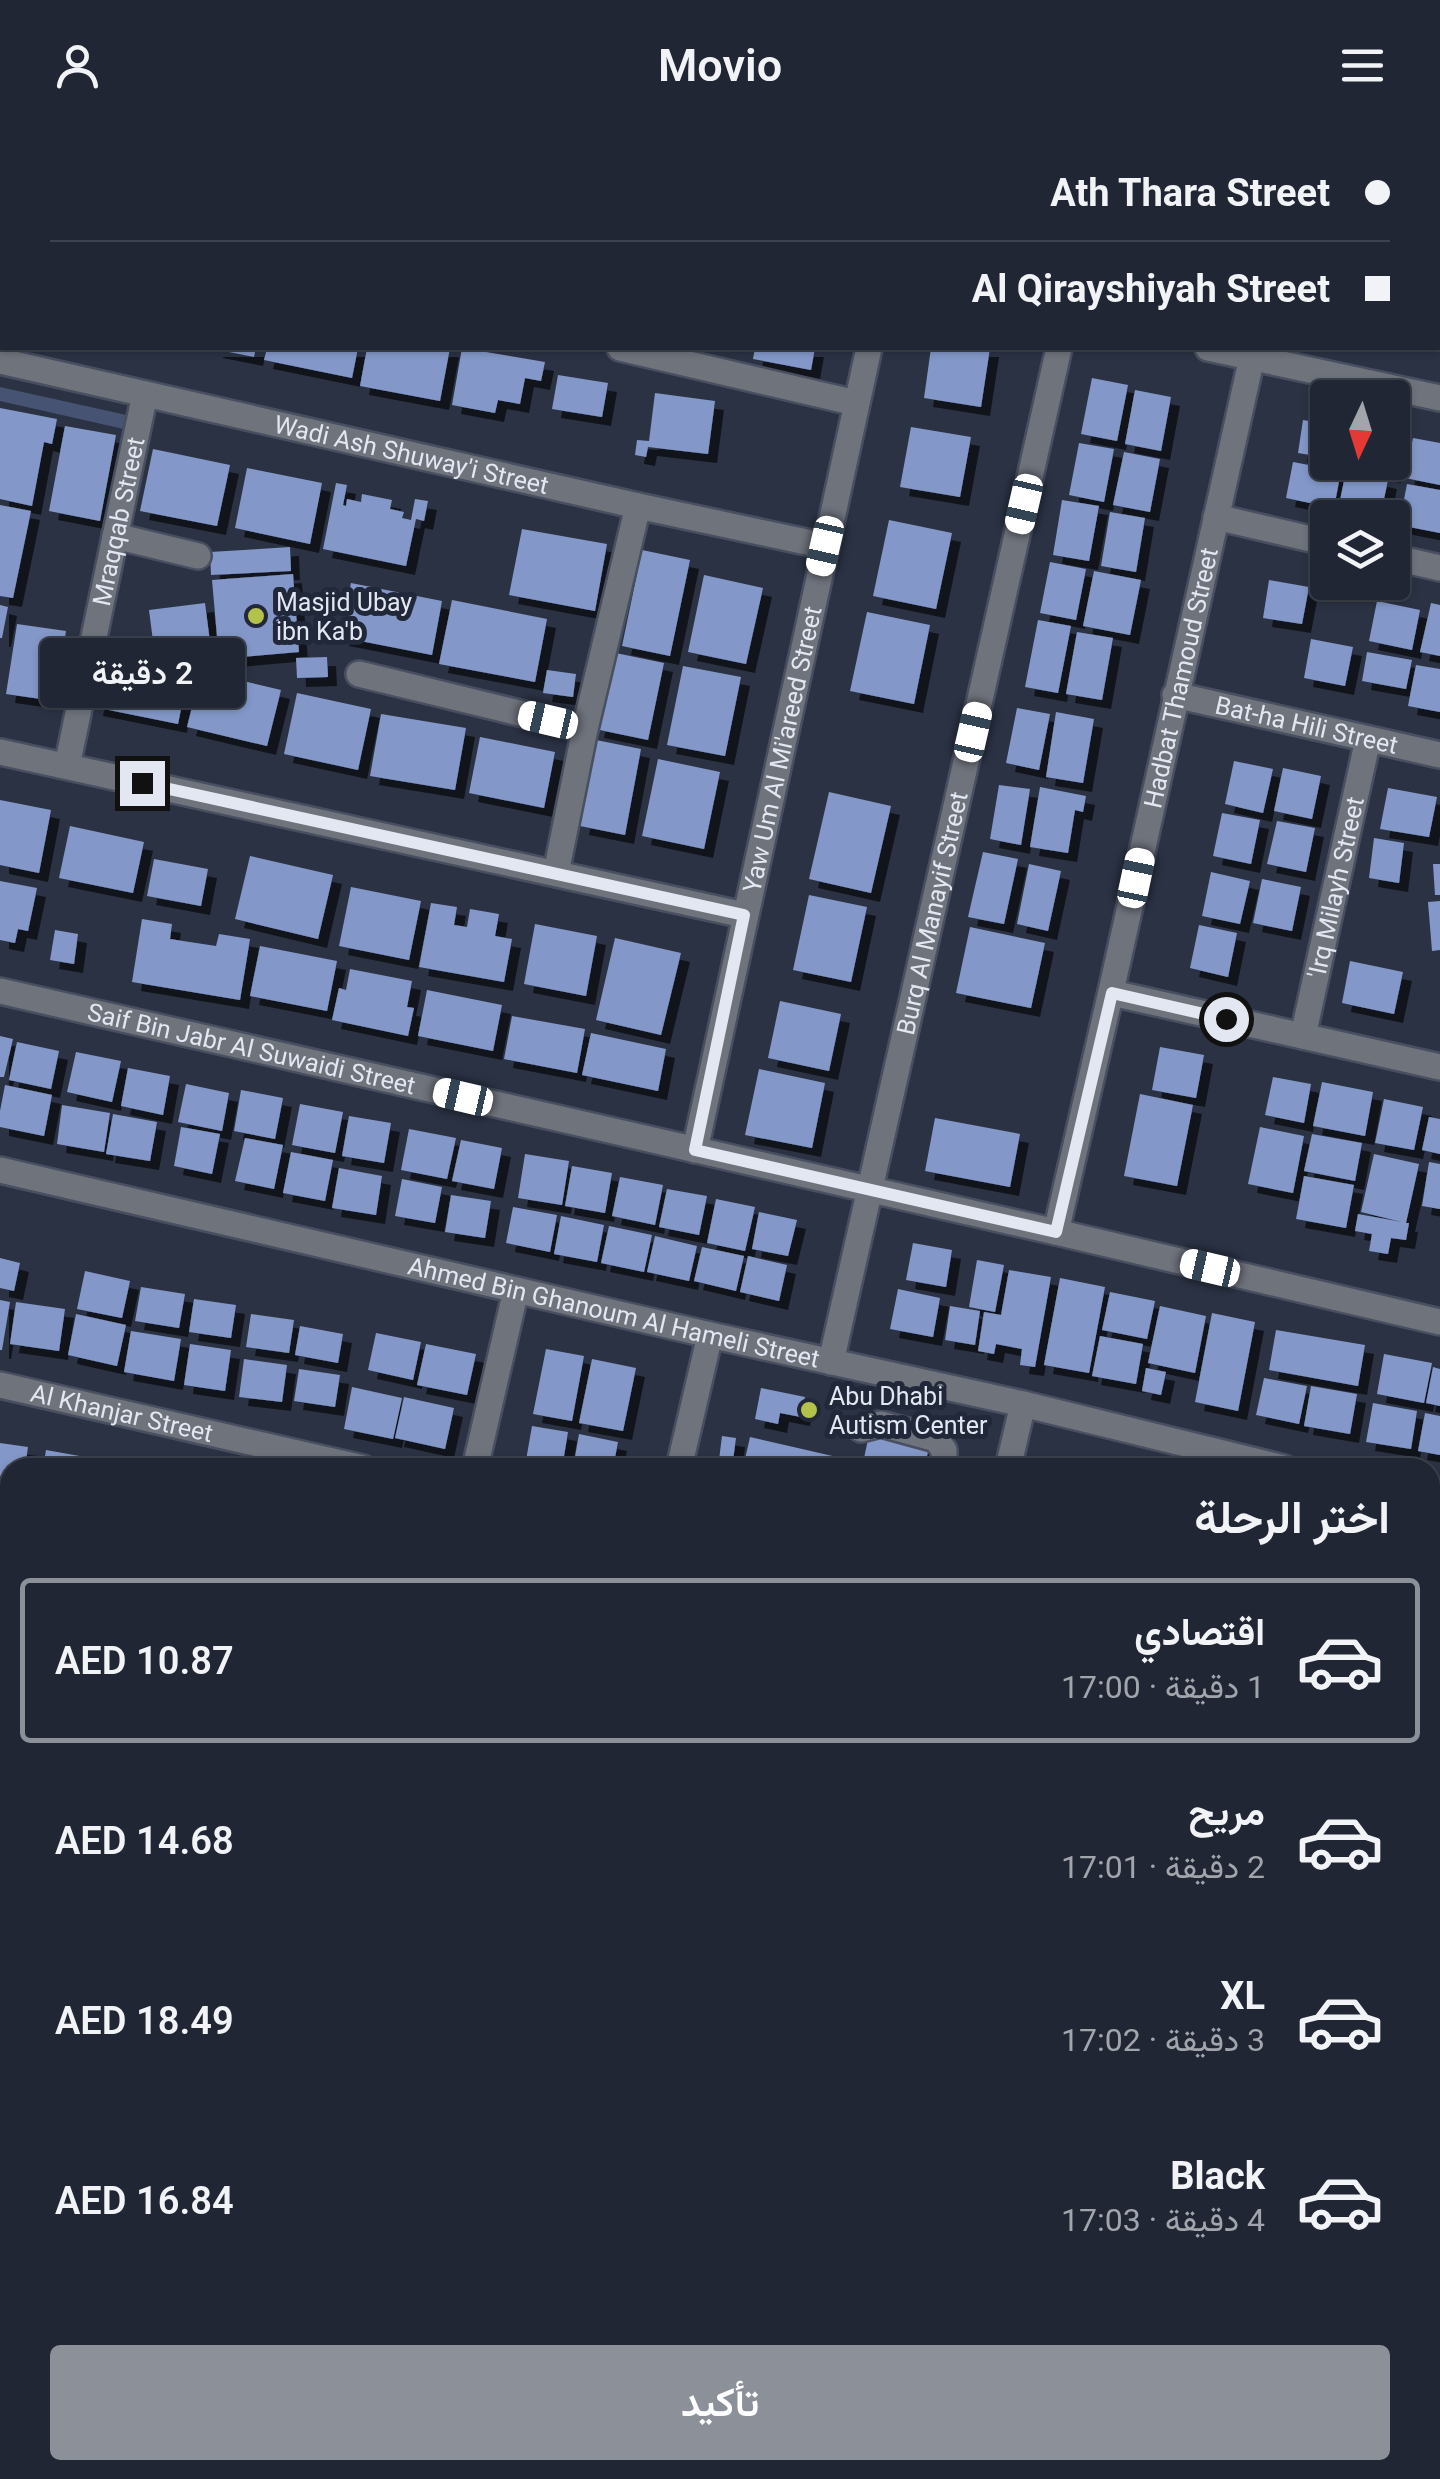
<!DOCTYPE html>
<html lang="ar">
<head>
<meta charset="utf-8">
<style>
	:root { --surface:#202633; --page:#282e3b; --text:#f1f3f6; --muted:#a2a5ac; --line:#3d434e; --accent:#8c9099 }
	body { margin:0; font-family:Roboto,Vazirmatn,sans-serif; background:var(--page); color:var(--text); direction:rtl; height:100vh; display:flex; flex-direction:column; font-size:38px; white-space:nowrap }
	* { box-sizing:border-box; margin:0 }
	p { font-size:32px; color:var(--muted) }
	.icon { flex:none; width:55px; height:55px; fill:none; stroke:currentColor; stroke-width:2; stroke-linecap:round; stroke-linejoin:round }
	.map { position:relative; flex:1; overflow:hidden; direction:ltr }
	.drawer { position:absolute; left:0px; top:1328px; width:1440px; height:1022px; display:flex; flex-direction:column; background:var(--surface); border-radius:30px 30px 0 0; box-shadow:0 2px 8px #0004,0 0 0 2px var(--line); direction:rtl }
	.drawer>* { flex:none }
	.guide { position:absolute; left:0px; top:0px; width:1440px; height:220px; box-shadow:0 2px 8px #0004,0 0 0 2px var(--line); direction:rtl; display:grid; align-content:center; height:220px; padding:0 50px; background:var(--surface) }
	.needle { width:65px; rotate:184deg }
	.buttons { position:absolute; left:1310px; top:250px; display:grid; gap:20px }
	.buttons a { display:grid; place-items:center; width:100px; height:100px; border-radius:10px; background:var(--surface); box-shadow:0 2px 8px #0004,0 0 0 2px var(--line); font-size:50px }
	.end { position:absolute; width:45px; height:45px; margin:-22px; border:12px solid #e2e7f2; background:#111; box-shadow:0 0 0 5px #111 }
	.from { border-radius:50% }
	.bubble { position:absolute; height:70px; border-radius:10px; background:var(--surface); box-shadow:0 2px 8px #0004,0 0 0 2px var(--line); font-size:32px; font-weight:600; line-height:70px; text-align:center; direction:rtl }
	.car { position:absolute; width:30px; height:60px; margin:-30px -15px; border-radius:12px; box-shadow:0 0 8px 2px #0007; background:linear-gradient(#fff 24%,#345 0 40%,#fff 0 76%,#345 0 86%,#fff 0) }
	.guide b { display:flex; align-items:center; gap:35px; height:95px; font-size:38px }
	.guide b+b { border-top:2px solid var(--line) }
	.guide i { width:25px; height:25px; background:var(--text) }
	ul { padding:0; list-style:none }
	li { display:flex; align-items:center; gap:30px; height:165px; margin:0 20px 15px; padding:0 30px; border:5px solid transparent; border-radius:10px }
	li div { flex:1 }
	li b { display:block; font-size:38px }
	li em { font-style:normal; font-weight:600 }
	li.current { border-color:var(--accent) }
	li>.icon { width:90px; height:90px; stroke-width:1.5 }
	h2 { padding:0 50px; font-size:45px; line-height:120px }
	.primary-button { display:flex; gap:20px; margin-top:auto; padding:20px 50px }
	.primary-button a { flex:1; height:115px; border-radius:10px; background:var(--accent); color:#fff; font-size:40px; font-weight:600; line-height:115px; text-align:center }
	header { display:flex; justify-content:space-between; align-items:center; height:130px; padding:0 50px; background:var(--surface); font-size:45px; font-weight:600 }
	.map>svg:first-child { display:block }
	.green { fill:#465372 }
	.building { fill:#8398c8; filter:url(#shadow) }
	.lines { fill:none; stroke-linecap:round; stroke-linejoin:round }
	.minor-casing { stroke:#484f60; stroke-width:30 }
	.minor { stroke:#6f737c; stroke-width:25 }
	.route { stroke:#e2e7f2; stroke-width:12 }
	.poi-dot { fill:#b3c24b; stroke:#212839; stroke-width:4 }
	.labels { text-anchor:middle; stroke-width:10; stroke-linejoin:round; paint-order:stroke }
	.street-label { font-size:25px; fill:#e2e7f2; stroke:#212839 }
	.poi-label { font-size:25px; fill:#e2e7f2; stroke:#212839; text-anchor:start }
</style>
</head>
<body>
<header><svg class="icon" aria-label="menu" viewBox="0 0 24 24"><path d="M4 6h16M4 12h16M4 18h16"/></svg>Movio<svg class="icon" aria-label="person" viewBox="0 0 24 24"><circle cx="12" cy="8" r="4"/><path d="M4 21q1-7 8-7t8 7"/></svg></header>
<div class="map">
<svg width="1440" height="2349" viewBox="0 0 1440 2349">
	<defs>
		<filter id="shadow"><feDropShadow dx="9" dy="9" stdDeviation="0" flood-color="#0009"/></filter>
	</defs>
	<rect width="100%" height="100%" fill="#2b3244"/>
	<!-- green -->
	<path class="green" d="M0,257l131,29 -3,14 -128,-29z
		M0,1722l10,2v118l-10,-2z
		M1049,2340h90l-2,9h-91z"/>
	<!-- building -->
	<path class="building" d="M214,218h42l-2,9 -40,-8z
		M267,218h91l-6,30 -88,-18z
		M367,218h83l-10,53 -80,-15z
		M462,218l83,14 -4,19 -16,-3 -5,26 -22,-4 -3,13 -43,-8z
		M755,218h60l-4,22 -58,-11z
		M931,218h59l-9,59 -57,-9z
		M558,245l50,8 -6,34 -50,-8z
		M1092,248l36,7 -11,56 -36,-7z
		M1135,260l36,7 -10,54 -36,-7z
		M655,263l60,8 -7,53 -60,-7 -2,10 -11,-2 2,-15 12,1z
		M0,278l57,11 -5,25 -8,-2 -12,64 -32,-7z
		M1303,290l25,4v34l-30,-5z
		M65,296l51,9 -16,86 -51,-10z
		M911,297l60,10 -11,60 -60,-10z
		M1392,307l7,1 -5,23 -2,-1z
		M1413,308l27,5v42l-35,-7z
		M1079,313l35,6 -10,53 -35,-7z
		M153,319l77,16 -13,61 -77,-15z
		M1124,322l36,7 -10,53 -37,-7z
		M1293,332l48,9 -7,37 -48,-10z
		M1343,332h51l-2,12 -49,-10z
		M247,338l75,15 -12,61 -75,-16z
		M1346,341l42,9 -8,38 -42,-8z
		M336,353l11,2 -4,20 3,1 1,-7 14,3 1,-8 30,6 -2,9 14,3 -2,6 9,2 4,-21 13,2 -4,20 -8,-2 -10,47 -83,-17z
		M1407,354l33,6v43l-41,-8z
		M1062,370l37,6 -10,55 -36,-6z
		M0,375l31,6 -18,87 -13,-2z
		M1110,382l35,6 -9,54 -35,-6z
		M889,390l63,13 -16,76 -63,-13z
		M522,399l85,15 -12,67 -86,-16z
		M290,417l1,24 -80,4 -1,-23z
		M642,420l48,10 -20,96 -48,-10z
		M1050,432l36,7 -10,51 -36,-7z
		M1094,441l47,9 -11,55 -47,-9z
		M293,444l6,78 -80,7 -7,-79z
		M704,445l59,13 -17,76 -58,-12z
		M1269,450l40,7 -7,37 -39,-6z
		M351,453l91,18 -10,54 -92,-18z
		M452,470l95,19 -12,63 -96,-18z
		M1377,471l43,9 -8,40 -43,-9z
		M205,473l5,39 -56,7 -5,-39z
		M1431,473l9,2v51l-20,-4z
		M0,475l8,2 -6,31h-2z
		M867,482l63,13 -16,79 -64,-13z
		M1038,490l33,6 -13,67 -33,-6z
		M17,494l49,7 -11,70 -49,-7z
		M1077,502l36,6 -11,62 -36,-6z
		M1311,509l42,8 -8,39 -41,-8z
		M105,522l84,18 -11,54 -84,-17z
		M611,522l53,11 -16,77 -53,-11z
		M1367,522l45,8 -6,29 -44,-8z
		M327,527l1,20 -31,1 -1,-20z
		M1416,535l24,4v43l-32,-6z
		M683,536l58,11 -16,79 -58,-11z
		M547,540l29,4 -3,23 -30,-4z
		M201,541l80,19 -14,56 -80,-19z
		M297,563l74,16 -13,61 -74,-16z
		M1017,578l33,6 -11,56 -33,-7z
		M1056,582l38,7 -11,64 -37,-6z
		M381,584l85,14 -11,62 -85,-14z
		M480,607l75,15 -11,56 -75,-15z
		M596,610l45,9 -16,86 -45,-9z
		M658,629l62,13 -16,77 -62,-13z
		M1234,631l39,8 -10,44 -38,-9z
		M1283,638l38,8 -9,43 -38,-8z
		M999,655l31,4 -9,56 -31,-6z
		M1040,657l46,9 -3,16 -8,-2 -7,43 -38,-6z
		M1388,658l49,9 -8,40 -49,-8z
		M829,662l62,14 -20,87 -62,-14z
		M0,670l51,10 -12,63 -39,-8z
		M1222,683l38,7 -9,44 -38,-8z
		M1277,691l38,7 -9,44 -39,-8z
		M70,696l74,16 -11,51 -74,-15z
		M1374,708l30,5 -5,40 -30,-5z
		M983,722l35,7 -14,65 -36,-7z
		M250,726l83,19 -15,64 -83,-20z
		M154,729l54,10 -7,37 -54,-10z
		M1029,734l32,7 -13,60 -31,-7z
		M1433,734h7v31h-5z
		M1211,742l39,9 -10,43 -38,-8z
		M1262,749l39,8 -9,44 -39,-8z
		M0,751l37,7 -9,43 -10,-2 -3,14 -15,-3z
		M351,757l70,14 -12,59 -70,-14z
		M809,765l58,12 -16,75 -58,-12z
		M1440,771v49l-8,1 -4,-49z
		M431,773l26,4 -3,18 13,2 3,-18 29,5 -4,22 17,3 -8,43 -85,-15z
		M142,789l30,5 -2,15 46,7 3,-12 31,5 -10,61 -108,-18z
		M535,794l62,12 -11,60 -62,-12z
		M1199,795l38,8 -9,44 -38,-9z
		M970,797l75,16 -14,65 -75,-15z
		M55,800l23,4 -4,30 -24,-4z
		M615,808l66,15 -20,82 -65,-15z
		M260,816l77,15 -10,50 -77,-15z
		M1350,831l53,11 -9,42 -52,-11z
		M350,839l62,12 -5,26 7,1 -6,28 -76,-16 7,-32 7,2z
		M427,860l75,15 -9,46 -75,-15z
		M780,871l61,13 -12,57 -61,-13z
		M512,886l73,13 -8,44 -73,-14z
		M591,903l75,16 -8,42 -76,-16z
		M0,906l13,3 -9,38h-4z
		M17,912l42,9 -8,38 -42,-9z
		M1160,917l44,8 -8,43 -44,-8z
		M76,922l45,9 -9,41 -45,-10z
		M128,938l42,8 -7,39 -42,-9z
		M759,939l66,14 -13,65 -67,-13z
		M1273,947l38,7 -7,39 -39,-8z
		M1322,952l51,10 -8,44 -52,-10z
		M186,954l43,9 -7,38 -44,-9z
		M5,955l47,10 -8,41 -44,-9v-16z
		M241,960l42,8 -8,41 -41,-8z
		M1140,964l53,11 -16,81 -53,-10z
		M1384,969l39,8 -9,43 -39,-7z
		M300,974l43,8 -8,41 -43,-8z
		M62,975l48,8 -6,39 -47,-8z
		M113,984l44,8 -7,39 -44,-7z
		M349,986l42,7 -7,40 -42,-7z
		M1429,987l11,2v35l-18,-4z
		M935,988l85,16 -10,53 -85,-16z
		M181,997l39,7 -8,40 -38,-8z
		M1260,997l44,9 -11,57 -45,-9z
		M409,999l47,9 -9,41 -46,-9z
		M1312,1004l50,9 -7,38 -51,-10z
		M245,1008l38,7 -9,44 -39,-8z
		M461,1010l41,8 -8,41 -42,-8z
		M291,1022l42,8 -8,41 -42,-8z
		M525,1024l44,7 -7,44 -44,-7z
		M1374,1024l45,10 -13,59h3l-3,17 -15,-2 -3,16 -19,-3 3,-17 -17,-3 3,-17 44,8 -41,-10z
		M1429,1032l11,2v45l-18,-3z
		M572,1036l40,7 -7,40 -40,-7z
		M339,1038l43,8 -6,39 -44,-7z
		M1304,1046l50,9 -8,43 -50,-9z
		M620,1047l43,8 -8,40 -43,-9z
		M402,1049l40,8 -7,36 -40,-7z
		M667,1059l40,7 -8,39 -40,-8z
		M451,1065l40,6 -6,37 -40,-6z
		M716,1069l39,8 -10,44 -38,-8z
		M513,1077l44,8 -7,37 -44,-9z
		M759,1082l38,8 -9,36 -36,-7z
		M561,1086l43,9 -7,37 -43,-8z
		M609,1096l43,9 -8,37 -43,-9z
		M655,1106l42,10 -8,35 -42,-9z
		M913,1113l39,7 -6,37 -40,-7z
		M702,1117l42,9 -8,35 -42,-10z
		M748,1126l39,9 -8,36 -39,-9z
		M0,1128l20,5 -6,28 -14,-3z
		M977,1130l27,5 -9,47 -26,-5z
		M1009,1140l42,7 -16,90 -15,-2 2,-16 -26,-5 -2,10 -16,-3 6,-39 17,3z
		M85,1141l45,10 -8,37 -45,-9z
		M1060,1148l45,9 -16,86 -45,-8z
		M141,1157l44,7 -6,34 -44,-7z
		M898,1159l42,9 -7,39 -43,-8z
		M1110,1162l45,9 -8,38 -45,-9z
		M194,1169l42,6 -5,33 -42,-6z
		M0,1170l10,2 -8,48h-2z
		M16,1172l49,7 -6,42 -49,-7z
		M950,1176l30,5 -5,34 -30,-5z
		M1160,1176l46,10 -11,57 -47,-10z
		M1212,1183l43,9 -17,89 -43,-9z
		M76,1184l50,11 -9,41 -49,-11z
		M251,1184l43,6 -5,33 -43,-6z
		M300,1196l43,8 -5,29 -43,-8z
		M1276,1200l89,15 -7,41 -89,-16z
		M131,1201l50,8 -7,42 -50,-9z
		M376,1203l45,9 -8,38 -45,-10z
		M1100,1206l43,8 -7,40 -44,-8z
		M190,1214l41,6 -6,41 -41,-6z
		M426,1214l50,10 -9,41 -50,-10z
		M546,1219l38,7 -12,65 -39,-7z
		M1384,1224l48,9 -8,40 -47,-9z
		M244,1229l43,6 -5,37 -43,-5z
		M592,1229l44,9 -13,63 -44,-8z
		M1433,1237l7,2v37l-14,-3z
		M1146,1238l20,4 -5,23 -19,-4z
		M299,1239l41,6 -5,32 -41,-6z
		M1264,1248l43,8 -8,38 -43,-9z
		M1311,1256l46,8 -7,40 -46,-8z
		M352,1257l50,11 -9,41 -49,-10z
		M761,1258l44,9 -4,20 -21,-4 -2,11 -23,-5z
		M404,1267l50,11 -9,41 -50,-11z
		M1373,1273l44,8 -6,38 -45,-7z
		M1425,1283l15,3v39l-22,-4z
		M532,1296l36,6 -6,36 -37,-2z
		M870,1300l60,14 -6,24h-181l7,-31 113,26z
		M579,1304l39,8 -5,26h-40z
		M722,1306l14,2 -4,30h-14z
		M0,1313l28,4 -3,21h-15v14l-10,-2z
		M46,1320l45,8 -2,10h-46z
		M0,1357l10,2v38l-10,-2z
		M0,1553l10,2v39l-10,-2z
		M0,1601l10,2v42l-10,-2z
		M1430,1629l10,2v40l-10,-2z
		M1430,1682l10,2 -6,40 -4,-1z
		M1430,1877l10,2v40l-10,-2z
		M1430,1931l8,1 -6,29h-2z
		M0,2023l10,2v33l-10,-2z
		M1430,2059l10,2v40l-10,-3z
		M1440,2134v69l-10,-1v-61z
		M0,2138l10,8 -2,48 -8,-1z
		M0,2240l10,3v52l-10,-2z
		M1430,2321l7,2 -6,26h-78l2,-9h75z
		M42,2340h68l-2,9h-35l-16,-4 -1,4h-16z
		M127,2340h59l-2,9h-59z
		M408,2340h76l-13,9h-58z
		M501,2340h141l-2,9h-102l-37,-7z
		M836,2340h30l31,9h-63z
		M909,2340h125l-2,9h-92z
		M1142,2340h51l-2,9h-45l-5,-1z
		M1213,2340h23l-2,9h-23z
		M1242,2340h16l-2,9h-16z
		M1270,2340h66l-2,9h-66z"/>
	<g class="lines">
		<!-- minor casing -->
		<g class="minor-casing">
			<g id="minor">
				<path d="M247,0l11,2"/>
				<path d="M541,0l11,2"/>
				<path d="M1155,0l10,2"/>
				<path d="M1380,0l10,2"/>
				<path d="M915,2v-2"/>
				<path d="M1108,2v-2"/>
				<path d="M1212,2v-2"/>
				<path d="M1421,2v-2"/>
				<path d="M0,72h2"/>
				<path d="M620,218l236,55"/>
				<path d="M1208,218l232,50"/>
				<path id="s1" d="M0,231l638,145 187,40"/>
				<path d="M1216,387l112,26"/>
				<path d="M115,406l83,20"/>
				<path d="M1392,427l48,11"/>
				<path d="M359,544l226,55"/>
				<path id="s2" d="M1175,565l265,60"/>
				<path d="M0,622l744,163"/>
				<path id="s3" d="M67,636l78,-372"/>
				<path d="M556,743l29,-144 53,-223"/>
				<path id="s4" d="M0,861l1056,241 384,90"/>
				<path d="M1112,863l328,74"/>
				<path id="s5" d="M1303,906l65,-297"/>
				<path id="s6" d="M695,1020l174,-802"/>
				<path id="s7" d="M0,1040l710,165 313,69 261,64"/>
				<path id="s8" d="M1056,1102c68,-291 130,-583 196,-875"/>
				<path id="s9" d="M831,1232l228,-1014"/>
				<path id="s10" d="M0,1255l363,83"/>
				<path d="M861,1299l20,-5 55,15 8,11v18"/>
				<path d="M475,1338l41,-178"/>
				<path d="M679,1338l31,-133"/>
				<path d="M1008,1338l15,-64"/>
				<path d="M1430,1371l10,3"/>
				<path d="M0,1475l10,2"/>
				<path d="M1430,1586l10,2"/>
				<path d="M0,1693l10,2"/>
				<path d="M1430,1804l10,3"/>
				<path d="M0,1985l10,2"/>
				<path d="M1430,2023l10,2"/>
				<path d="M1430,2252l10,2"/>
				<path d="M241,2349l2,-9"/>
				<path d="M331,2349l2,-9"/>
				<path d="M669,2349l2,-9"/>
				<path d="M776,2349l2,-9"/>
			</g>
		</g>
		<!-- minor -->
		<use href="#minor" class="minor"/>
	</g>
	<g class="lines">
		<!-- route -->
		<path class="route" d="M142,653l602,132 -49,235 361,82 56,-239 114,26"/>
	</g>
	<!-- markers -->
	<g class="poi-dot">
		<circle cx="256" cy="486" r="10"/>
		<circle cx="809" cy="1280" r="10"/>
	</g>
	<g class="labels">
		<!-- street labels -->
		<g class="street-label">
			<text dy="9" stroke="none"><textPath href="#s1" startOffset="422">Wadi Ash Shuway'i Street</textPath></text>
			<text dy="9" stroke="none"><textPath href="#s3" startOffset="250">Mraqqab Street</textPath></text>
			<text dy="9" stroke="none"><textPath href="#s8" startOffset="568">Hadbat Thamoud Street</textPath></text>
			<text dy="9" stroke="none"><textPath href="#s2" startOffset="135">Bat-ha Hili Street</textPath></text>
			<text dy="9" stroke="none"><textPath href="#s6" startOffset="410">Yaw Um Al Mi'areed Street</textPath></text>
			<text dy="9" stroke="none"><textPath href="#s5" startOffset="152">'Irq Milayh Street</textPath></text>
			<text dy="9" stroke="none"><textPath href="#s9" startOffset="460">Burq Al Manayif Street</textPath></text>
			<text dy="9" stroke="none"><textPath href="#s4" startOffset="258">Saif Bin Jabr Al Suwaidi Street</textPath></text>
			<text dy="9" stroke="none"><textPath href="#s7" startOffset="630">Ahmed Bin Ghanoum Al Hameli Street</textPath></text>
			<text dy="9" stroke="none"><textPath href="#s10" startOffset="125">Al Khanjar Street</textPath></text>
		</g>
		<!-- poi labels -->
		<g class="poi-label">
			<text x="276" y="481">Masjid Ubay<tspan x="276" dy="29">ibn Ka'b</tspan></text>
			<text x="829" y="1275">Abu Dhabi<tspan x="829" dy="29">Autism Center</tspan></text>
		</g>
	</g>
</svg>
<div class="buttons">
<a><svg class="needle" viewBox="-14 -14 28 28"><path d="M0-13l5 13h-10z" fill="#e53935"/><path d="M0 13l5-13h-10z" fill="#a2a5ac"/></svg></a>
<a><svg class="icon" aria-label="layers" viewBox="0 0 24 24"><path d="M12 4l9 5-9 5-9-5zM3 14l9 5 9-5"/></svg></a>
</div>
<i class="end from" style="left:1226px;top:889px"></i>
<i class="end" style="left:142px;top:653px"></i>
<div class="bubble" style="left:40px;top:508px;width:205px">2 دقيقة</div>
<i class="car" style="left:1024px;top:374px;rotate:193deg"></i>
<i class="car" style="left:825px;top:416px;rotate:193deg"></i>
<i class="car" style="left:548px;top:590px;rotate:283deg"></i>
<i class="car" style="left:973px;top:602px;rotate:13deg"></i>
<i class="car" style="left:1136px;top:748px;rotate:12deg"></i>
<i class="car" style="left:463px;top:967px;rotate:283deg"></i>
<i class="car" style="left:1210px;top:1138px;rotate:283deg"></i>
<div class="guide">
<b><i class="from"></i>Ath Thara Street</b>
<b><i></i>Al Qirayshiyah Street</b>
</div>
<section class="drawer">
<h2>اختر الرحلة</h2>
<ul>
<li class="current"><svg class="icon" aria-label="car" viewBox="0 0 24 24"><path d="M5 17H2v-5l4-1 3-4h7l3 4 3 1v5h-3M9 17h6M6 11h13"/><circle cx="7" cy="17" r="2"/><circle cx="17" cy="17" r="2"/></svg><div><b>اقتصادي</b><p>1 دقيقة · 17:00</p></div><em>AED 10.87</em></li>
<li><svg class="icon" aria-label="car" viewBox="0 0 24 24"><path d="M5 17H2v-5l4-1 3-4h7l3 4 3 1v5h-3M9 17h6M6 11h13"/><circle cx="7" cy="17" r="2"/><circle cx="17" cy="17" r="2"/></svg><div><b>مريح</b><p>2 دقيقة · 17:01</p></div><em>AED 14.68</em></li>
<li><svg class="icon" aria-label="car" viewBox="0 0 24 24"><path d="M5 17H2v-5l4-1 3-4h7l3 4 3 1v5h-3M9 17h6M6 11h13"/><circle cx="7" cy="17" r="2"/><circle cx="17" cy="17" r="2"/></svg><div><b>XL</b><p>3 دقيقة · 17:02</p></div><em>AED 18.49</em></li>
<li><svg class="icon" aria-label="car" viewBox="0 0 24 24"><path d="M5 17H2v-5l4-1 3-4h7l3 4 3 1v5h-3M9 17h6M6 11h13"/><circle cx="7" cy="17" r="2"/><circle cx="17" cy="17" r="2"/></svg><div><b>Black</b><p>4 دقيقة · 17:03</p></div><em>AED 16.84</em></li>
</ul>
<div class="primary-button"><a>تأكيد</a></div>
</section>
</div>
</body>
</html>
